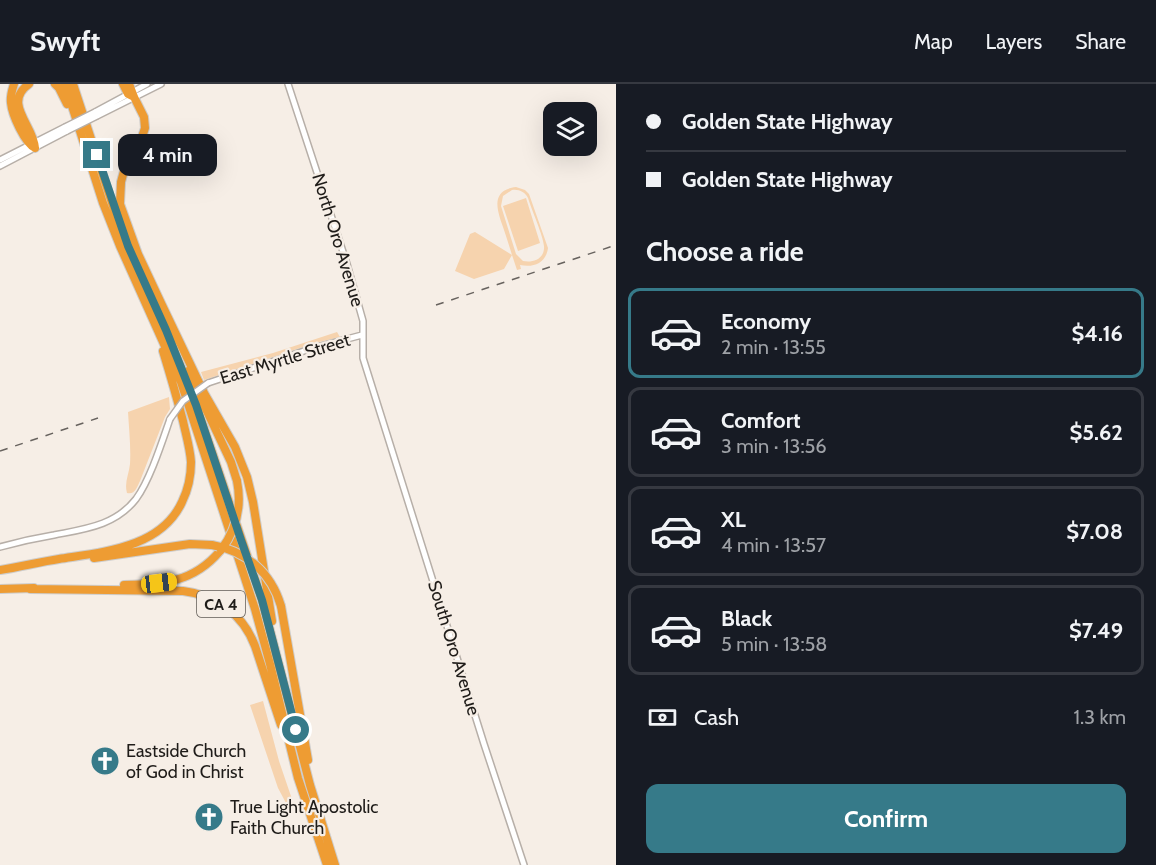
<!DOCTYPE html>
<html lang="en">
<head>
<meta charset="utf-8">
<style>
	:root { --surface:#171b24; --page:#242831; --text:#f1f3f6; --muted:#9ea1a6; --line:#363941; --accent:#367a89 }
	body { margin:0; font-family:Cabin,sans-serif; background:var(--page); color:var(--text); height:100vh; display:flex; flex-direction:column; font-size:22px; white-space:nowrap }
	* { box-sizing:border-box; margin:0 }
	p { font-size:20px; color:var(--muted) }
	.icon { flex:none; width:33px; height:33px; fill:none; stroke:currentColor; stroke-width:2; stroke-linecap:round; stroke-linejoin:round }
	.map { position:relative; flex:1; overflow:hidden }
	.panel { display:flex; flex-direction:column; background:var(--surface); width:540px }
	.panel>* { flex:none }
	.hud { display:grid; align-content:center; height:132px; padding:0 30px; background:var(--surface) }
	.controls { position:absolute; left:543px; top:18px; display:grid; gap:12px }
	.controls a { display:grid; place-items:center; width:54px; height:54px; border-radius:12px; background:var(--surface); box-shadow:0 6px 24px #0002; font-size:30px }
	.end { position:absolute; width:27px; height:27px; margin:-14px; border:8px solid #367a89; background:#fff; box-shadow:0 0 0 3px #fff }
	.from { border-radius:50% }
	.bubble { position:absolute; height:42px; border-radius:12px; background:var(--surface); box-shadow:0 6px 24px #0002; font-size:20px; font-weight:800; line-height:42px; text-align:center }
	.car { position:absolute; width:18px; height:36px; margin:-18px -9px; border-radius:8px; box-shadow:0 0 4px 2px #0007; background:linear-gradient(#f5c518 24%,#345 0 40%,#f5c518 0 76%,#345 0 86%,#f5c518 0) }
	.hud b { display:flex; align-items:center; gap:21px; height:57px; font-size:22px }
	.hud b+b { border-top:2px solid var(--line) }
	.hud i { width:15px; height:15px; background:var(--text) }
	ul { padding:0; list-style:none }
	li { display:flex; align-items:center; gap:18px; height:90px; margin:0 12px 9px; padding:0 18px; border:3px solid var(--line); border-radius:12px }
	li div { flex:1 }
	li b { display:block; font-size:22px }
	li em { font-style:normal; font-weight:800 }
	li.active { border-color:var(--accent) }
	li>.icon { width:54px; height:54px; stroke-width:1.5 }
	h2 { padding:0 30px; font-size:27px; line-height:72px }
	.pay { display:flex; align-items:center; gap:15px; height:66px; padding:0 30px; font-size:22px }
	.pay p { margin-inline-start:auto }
	.button { display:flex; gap:12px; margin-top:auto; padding:12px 30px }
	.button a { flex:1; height:69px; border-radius:12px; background:var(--accent); color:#fff; font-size:24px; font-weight:800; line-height:69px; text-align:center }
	header { display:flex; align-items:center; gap:36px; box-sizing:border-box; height:84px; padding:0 30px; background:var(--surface); border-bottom:2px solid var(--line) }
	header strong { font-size:28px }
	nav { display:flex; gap:33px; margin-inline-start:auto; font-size:21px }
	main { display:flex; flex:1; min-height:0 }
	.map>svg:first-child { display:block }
	.green { fill:#f6d3ae; fill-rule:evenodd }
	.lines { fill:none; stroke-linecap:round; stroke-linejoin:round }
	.secondary-casing { stroke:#b7afa8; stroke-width:8 }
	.highway-casing { stroke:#cecdcc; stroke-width:10 }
	.secondary { stroke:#fff; stroke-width:5 }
	.highway { stroke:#ee9c33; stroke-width:8 }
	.rail { stroke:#67625e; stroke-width:1.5; stroke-dasharray:8 8; stroke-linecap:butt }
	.secondary-bridge-casing { stroke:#b7afa8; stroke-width:8; stroke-linecap:butt }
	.highway-bridge-casing { stroke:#cecdcc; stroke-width:10; stroke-linecap:butt }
	.secondary-bridge { stroke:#fff; stroke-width:5 }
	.highway-bridge { stroke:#ee9c33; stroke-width:8 }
	.route { stroke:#367a89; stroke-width:8 }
	.labels { text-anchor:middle; stroke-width:4.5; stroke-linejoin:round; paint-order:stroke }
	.shield { fill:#f6eee6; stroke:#605b56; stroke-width:1.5 }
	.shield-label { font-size:16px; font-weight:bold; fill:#1f1c19 }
	.street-label { font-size:18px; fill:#1f1c19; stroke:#f6eee6 }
	.poi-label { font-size:18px; fill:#1f1c19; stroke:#f6eee6; text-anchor:start }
</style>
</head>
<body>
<header>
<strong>Swyft</strong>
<nav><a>Map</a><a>Layers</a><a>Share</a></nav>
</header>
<main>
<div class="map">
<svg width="616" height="781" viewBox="0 0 616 781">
	<rect width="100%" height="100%" fill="#f6eee6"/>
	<!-- green -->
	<path class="green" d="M516,103l9,3 4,4 19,54c-2,15 -14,20 -28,17l1,4 -4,1 -5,-15 -8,14 -30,10 -19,-8 15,-37 5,-2 37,23c-3,-10 -6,-19 -9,-28 -6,-17 -13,-37 13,-40zM512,106c7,-1 13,2 16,8 4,13 15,37 16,48 1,13 -11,17 -21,15l-7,-7 -15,-48 2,-10z
		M526,114l14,45 -22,8 -15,-45z
		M337,248l3,5 -25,6 -111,37 -3,-8 72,-19z
		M169,313l1,12 -5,8 -25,64c-3,6 -5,14 -13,12 -3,-10 2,-19 3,-29 1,-17 -1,-35 -2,-52z
		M263,617l16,60 16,47 -11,4 2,-9 -8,-15 -28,-83z"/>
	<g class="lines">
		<!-- secondary casing -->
		<g class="secondary-casing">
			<path id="secondary" d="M288,0l59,180 16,57v37l121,386 40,121
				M95,28l52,-28
				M97,32l64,-32
				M0,76l65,-33
				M0,82l67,-35
				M208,299l105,-35 49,-13
				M0,463c18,-5 36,-9 54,-12 30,-6 61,-9 82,-36 14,-19 26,-57 34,-80"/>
		</g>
		<!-- highway casing -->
		<g class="highway-casing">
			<path id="highway" d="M14,0c-2,6 -4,12 -3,19 1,12 14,40 24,45
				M29,0c-27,19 5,42 6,64
				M55,0l4,4 8,16
				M65,0l38,119 17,43 61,136 74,227 15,55 28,114 29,87
				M73,0l44,134 11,28 38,84 30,75 66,195 48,185 25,80
				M123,0l5,10 6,3
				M129,0l5,13 10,20 1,11 -3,9 -18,34 -3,11 -1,22 18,50 23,49 43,90 31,54 12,30 6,25 19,119
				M188,287l43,91 6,19
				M94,474l96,-14 22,1
				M0,486c20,-3 39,-8 59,-11 44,-7 102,-11 123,-57 6,-12 9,-26 9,-40 -1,-14 -5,-27 -8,-41 -6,-23 -13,-47 -20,-70
				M124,501c39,-1 69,-2 96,-34
				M0,505l34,-1
				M30,505l153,2c33,4 60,23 72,55l26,79
				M281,522l27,154"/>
		</g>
		<!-- secondary -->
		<use href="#secondary" class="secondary"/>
		<!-- highway -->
		<use href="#highway" class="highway"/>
		<!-- rail -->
		<path class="rail" d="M436,221l180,-60
			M0,367l98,-33"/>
		<!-- secondary-bridge casing -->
		<g class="secondary-bridge-casing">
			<path id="secondary-bridge" d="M65,43l30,-15
				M67,47l30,-15
				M170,335l13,-18 25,-18"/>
		</g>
		<!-- highway-bridge casing -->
		<g class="highway-bridge-casing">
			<path id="highway-bridge" d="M212,461c34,6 59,27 69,61
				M221,466c15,-20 21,-44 16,-69"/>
		</g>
		<!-- secondary-bridge -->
		<use href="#secondary-bridge" class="secondary-bridge"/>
		<!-- highway-bridge -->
		<use href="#highway-bridge" class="highway-bridge"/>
	</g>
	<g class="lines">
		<!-- route -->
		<path class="route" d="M97,71l31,91 38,84 30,75 45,135 21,60 34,130"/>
	</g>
	<!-- icons -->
	<defs>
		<g id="church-disc" transform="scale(1.5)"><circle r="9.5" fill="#367a89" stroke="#f6eee6"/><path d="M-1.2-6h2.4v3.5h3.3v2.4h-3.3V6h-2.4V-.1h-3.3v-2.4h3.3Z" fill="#fff"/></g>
	</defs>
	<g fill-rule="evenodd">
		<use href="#church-disc" x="105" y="677"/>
		<use href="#church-disc" x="209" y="733"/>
	</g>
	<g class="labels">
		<!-- shield labels -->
		<rect class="shield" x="197" y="507" width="48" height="26" rx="4.5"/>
		<g class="shield-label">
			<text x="221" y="526">CA 4</text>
		</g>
		<!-- street labels -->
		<g class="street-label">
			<text transform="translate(338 156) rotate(73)" y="6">North Oro Avenue</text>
			<text transform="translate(285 275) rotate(-17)" y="6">East Myrtle Street</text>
			<text transform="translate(454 564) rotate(73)" y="6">South Oro Avenue</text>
		</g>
		<!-- poi labels -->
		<g class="poi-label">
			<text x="126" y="673">Eastside Church<tspan x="126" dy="21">of God in Christ</tspan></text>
			<text x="230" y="729">True Light Apostolic<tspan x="230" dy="21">Faith Church</tspan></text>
		</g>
	</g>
</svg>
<div class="controls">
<a><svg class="icon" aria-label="layers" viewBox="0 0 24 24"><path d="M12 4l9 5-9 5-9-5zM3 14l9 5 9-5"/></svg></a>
</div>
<i class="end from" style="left:296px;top:646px"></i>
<i class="end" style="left:97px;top:71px"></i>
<div class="bubble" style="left:118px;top:50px;width:99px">4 min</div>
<i class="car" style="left:159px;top:499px;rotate:83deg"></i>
</div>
<section class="panel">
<div class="hud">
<b><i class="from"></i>Golden State Highway</b>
<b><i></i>Golden State Highway</b>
</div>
<h2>Choose a ride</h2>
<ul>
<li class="active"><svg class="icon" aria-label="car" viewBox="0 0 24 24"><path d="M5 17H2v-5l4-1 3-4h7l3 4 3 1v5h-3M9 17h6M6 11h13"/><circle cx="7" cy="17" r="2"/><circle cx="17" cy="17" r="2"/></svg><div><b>Economy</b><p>2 min · 13:55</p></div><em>$4.16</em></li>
<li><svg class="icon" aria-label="car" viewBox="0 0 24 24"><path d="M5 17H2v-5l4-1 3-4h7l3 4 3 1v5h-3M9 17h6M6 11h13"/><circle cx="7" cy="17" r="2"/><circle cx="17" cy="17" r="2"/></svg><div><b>Comfort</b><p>3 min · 13:56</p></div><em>$5.62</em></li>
<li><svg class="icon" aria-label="car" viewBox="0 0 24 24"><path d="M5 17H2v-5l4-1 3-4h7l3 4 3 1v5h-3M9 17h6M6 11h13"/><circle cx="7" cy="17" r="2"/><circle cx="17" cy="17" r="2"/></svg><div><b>XL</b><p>4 min · 13:57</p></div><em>$7.08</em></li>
<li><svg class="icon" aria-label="car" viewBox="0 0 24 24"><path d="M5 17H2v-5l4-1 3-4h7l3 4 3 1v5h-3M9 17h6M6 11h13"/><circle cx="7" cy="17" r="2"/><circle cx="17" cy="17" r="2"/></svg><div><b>Black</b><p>5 min · 13:58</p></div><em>$7.49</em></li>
</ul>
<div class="pay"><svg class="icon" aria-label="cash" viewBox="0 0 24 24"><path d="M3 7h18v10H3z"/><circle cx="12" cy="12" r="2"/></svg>Cash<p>1.3 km</p></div>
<div class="button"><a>Confirm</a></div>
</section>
</main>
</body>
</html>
